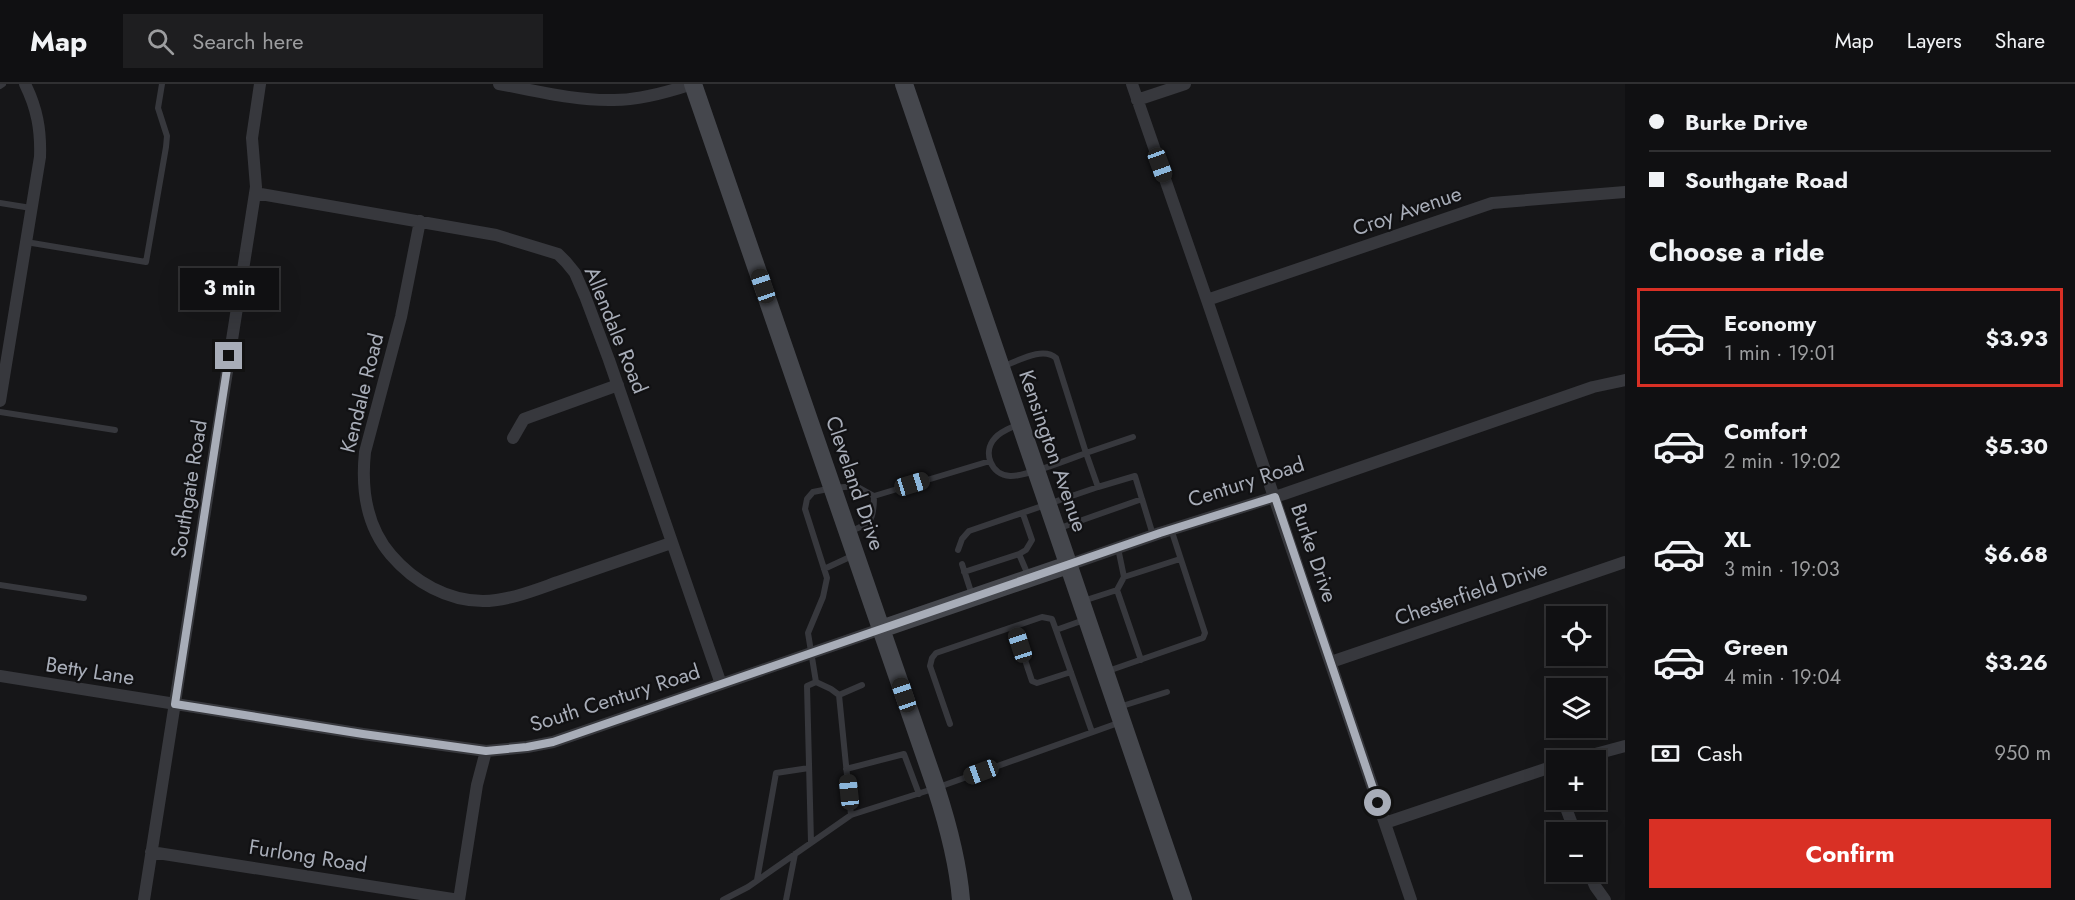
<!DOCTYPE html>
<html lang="en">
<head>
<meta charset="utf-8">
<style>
	:root { --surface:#101012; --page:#1e1e20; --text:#f1f3f6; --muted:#9c9d9f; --line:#303032; --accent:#d93025 }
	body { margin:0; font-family:Jost,sans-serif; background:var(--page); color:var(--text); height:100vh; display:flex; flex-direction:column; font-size:22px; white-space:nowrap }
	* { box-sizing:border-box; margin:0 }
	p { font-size:20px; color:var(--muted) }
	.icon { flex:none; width:33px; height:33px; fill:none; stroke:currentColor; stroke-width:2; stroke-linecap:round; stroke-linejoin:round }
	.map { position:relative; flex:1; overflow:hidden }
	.drawer { display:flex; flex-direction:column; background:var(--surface); width:450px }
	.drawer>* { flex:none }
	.banner { display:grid; align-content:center; height:132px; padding:0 24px; background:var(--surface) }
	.controls { position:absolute; left:1546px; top:522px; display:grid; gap:12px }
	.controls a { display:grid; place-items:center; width:60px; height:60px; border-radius:0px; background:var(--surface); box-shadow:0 6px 24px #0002,0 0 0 2px var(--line); font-size:30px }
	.end { position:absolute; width:27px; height:27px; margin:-14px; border:8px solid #a8adb8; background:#111; box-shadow:0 0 0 3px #111 }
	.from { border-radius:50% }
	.bubble { position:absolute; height:42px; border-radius:0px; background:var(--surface); box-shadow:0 6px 24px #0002,0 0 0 2px var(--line); font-size:20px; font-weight:700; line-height:42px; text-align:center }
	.car { position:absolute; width:18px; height:36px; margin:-18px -9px; border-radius:8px; box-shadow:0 0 4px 2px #0007; background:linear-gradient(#222 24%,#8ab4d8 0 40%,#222 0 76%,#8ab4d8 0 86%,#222 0) }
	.banner b { display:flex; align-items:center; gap:21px; height:57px; font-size:22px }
	.banner b+b { border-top:2px solid var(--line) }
	.banner i { width:15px; height:15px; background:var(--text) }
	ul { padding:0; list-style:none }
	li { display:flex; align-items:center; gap:18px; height:99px; margin:0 12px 9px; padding:0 12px; border:3px solid transparent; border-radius:0px }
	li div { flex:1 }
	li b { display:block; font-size:22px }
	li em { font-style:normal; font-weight:700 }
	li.selected { border-color:var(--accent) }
	li>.icon { width:54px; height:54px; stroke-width:1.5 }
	h2 { padding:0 24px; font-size:27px; line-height:72px }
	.pay { display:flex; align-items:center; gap:15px; height:66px; padding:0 24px; font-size:22px }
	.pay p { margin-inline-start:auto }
	.action { display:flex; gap:12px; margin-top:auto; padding:12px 24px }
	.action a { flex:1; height:69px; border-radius:0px; background:var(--accent); color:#fff; font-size:24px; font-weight:700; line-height:69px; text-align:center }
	header { display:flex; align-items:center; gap:36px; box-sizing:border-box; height:84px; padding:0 30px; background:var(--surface); border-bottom:2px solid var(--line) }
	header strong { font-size:28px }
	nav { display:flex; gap:33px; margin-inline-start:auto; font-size:21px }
	.search { width:420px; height:54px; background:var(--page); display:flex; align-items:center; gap:15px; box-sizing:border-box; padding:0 21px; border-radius:0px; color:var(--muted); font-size:22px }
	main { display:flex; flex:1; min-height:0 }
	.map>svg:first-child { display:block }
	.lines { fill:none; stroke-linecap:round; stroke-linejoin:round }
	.lane { stroke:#37383d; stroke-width:6 }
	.street { stroke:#37383d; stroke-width:12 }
	.secondary { stroke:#45474d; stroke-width:18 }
	.route { stroke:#a8adb8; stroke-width:8 }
	.labels { text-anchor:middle; stroke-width:4.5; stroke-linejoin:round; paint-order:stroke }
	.street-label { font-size:21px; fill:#a8adb8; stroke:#111113 }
</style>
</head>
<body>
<header>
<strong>Map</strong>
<div class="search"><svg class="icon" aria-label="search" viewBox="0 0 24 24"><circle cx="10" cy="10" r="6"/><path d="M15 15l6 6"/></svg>Search here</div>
<nav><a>Map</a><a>Layers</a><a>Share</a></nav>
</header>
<main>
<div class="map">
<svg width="1625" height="816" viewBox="0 0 1625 816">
	<rect width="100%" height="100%" fill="#161618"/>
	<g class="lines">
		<!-- lane -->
		<path class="lane" d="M0,2l3,-2
			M0,119l31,5
			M26,158l120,20 20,-115 1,-11 -9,-28 4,-24
			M1004,282c14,-5 39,-20 52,-8l30,95c-16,6 -61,24 -76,23 -19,-1 -28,-24 -15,-38 6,-7 16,-10 24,-14
			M0,328l115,18
			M1133,353l-47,16 12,34 37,-11 7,23
			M1057,445l85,-30 11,36
			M851,447c21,-8 23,-12 23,-35
			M1118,464l6,29
			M958,466l4,-11 7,-8 129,-44
			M1019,470l7,-4 6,-10 -9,-26
			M962,480l10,31
			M824,485l28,-13
			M964,488l55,-18 9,21
			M0,501l84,13
			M1083,517l34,-11
			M1084,536l-28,10 36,102
			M1014,543l18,54 5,2 34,-11
			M1141,576l-24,-70 7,-13 56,-18
			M1108,587l95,-33 2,-5 -34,-104
			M839,611l23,-10
			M1119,623l48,-15
			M950,640l-20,-58 2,-8 4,-5 106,-36 10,2 4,11
			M846,685l58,-15 15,40
			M851,731l-12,-120 -8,-6 -15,-7 -8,-49 15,-36 4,-19 -22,-69 2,-10 6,-7 20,-4 23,-2 18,10 116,-35
			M811,758l-4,-156 9,-4
			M757,796l19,-107 33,-5
			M723,816l25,-13 103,-72 85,-27 185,-66
			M786,816l9,-46"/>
		<!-- street -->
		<path class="street" d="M499,0c38,7 77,17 115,16 26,0 54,-8 78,-16
			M1132,0l75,216 204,600
			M1137,16l48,-16
			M255,109l241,42 62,19 8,8 9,11 10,23 24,64 112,324
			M420,137l-19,96 -36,135c-4,38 1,74 26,103 23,27 57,46 92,46 25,0 52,-11 75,-19 38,-13 76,-26 113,-39
			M1207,216l285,-97 133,-11
			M0,317l40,-244c1,-27 -3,-49 -15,-73
			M513,354l11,-19 94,-34
			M1068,481l92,-32 124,-39 309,-107 32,-7
			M1331,578l294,-100
			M0,592l363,58 123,17 41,-4 26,-5 328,-113
			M1573,676l52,-14
			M1550,683l7,17
			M1563,716l12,32
			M1385,739l172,-58
			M151,768l308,48 18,-115 9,-34
			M1589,788l6,14 10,14
			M144,816l112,-713 -4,-49 8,-54"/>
		<!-- secondary -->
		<path class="secondary" d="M693,0l243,704c12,37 22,74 25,112
			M904,0l279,816
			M881,545l187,-64"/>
	</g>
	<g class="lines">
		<!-- route -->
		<path class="route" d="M229,272l-54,348 188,30 123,17 41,-4 26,-5 607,-209 115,-36 103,306"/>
	</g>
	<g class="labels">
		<!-- street labels -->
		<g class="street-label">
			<text transform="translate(1407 127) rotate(-19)" y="7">Croy Avenue</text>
			<text transform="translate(616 246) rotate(68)" y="7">Allendale Road</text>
			<text transform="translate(362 309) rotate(-76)" y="7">Kendale Road</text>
			<text transform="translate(1053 367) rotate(71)" y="7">Kensington Avenue</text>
			<text transform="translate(1246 398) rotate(-18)" y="7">Century Road</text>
			<text transform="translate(855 399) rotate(71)" y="7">Cleveland Drive</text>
			<text transform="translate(189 405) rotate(-81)" y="7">Southgate Road</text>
			<text transform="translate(1314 469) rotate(71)" y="7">Burke Drive</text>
			<text transform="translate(1471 509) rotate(-19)" y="7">Chesterfield Drive</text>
			<text transform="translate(90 587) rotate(9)" y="7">Betty Lane</text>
			<text transform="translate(615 614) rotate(-18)" y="7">South Century Road</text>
			<text transform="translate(308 772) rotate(9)" y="7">Furlong Road</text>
		</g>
	</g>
</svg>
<div class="controls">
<a><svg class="icon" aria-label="locate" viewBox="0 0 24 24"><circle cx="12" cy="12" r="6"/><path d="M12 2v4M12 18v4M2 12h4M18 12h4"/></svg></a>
<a><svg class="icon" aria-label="layers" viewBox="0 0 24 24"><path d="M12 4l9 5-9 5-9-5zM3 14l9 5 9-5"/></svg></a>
<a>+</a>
<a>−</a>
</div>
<i class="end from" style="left:1378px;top:719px"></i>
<i class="end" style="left:229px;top:272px"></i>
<div class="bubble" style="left:180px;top:184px;width:99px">3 min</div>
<i class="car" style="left:1160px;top:81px;rotate:160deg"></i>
<i class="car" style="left:763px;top:202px;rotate:341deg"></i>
<i class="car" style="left:912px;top:400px;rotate:73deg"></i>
<i class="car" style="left:1020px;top:561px;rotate:342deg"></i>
<i class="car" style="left:904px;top:611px;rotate:341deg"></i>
<i class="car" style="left:981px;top:688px;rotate:250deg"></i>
<i class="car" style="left:849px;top:708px;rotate:354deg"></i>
</div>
<section class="drawer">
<div class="banner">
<b><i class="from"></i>Burke Drive</b>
<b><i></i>Southgate Road</b>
</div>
<h2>Choose a ride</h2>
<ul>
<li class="selected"><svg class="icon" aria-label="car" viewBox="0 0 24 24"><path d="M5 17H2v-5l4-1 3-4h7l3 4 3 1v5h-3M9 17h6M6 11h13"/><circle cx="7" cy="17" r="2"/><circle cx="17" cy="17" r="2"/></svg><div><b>Economy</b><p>1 min · 19:01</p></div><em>$3.93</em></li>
<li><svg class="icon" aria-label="car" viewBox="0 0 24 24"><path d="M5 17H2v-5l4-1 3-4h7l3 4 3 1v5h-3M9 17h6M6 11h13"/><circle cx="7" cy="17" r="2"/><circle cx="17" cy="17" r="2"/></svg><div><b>Comfort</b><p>2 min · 19:02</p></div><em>$5.30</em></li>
<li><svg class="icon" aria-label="car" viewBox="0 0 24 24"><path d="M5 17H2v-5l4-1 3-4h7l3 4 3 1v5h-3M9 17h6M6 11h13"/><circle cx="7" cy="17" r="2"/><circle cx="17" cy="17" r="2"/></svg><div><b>XL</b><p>3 min · 19:03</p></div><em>$6.68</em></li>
<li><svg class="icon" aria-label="car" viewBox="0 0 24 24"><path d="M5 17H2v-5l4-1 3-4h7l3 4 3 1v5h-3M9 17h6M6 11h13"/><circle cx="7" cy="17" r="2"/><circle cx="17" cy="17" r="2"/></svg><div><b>Green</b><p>4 min · 19:04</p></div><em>$3.26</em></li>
</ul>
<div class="pay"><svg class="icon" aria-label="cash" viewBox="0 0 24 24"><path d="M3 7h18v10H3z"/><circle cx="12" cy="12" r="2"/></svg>Cash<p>950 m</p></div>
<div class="action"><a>Confirm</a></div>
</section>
</main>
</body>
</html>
